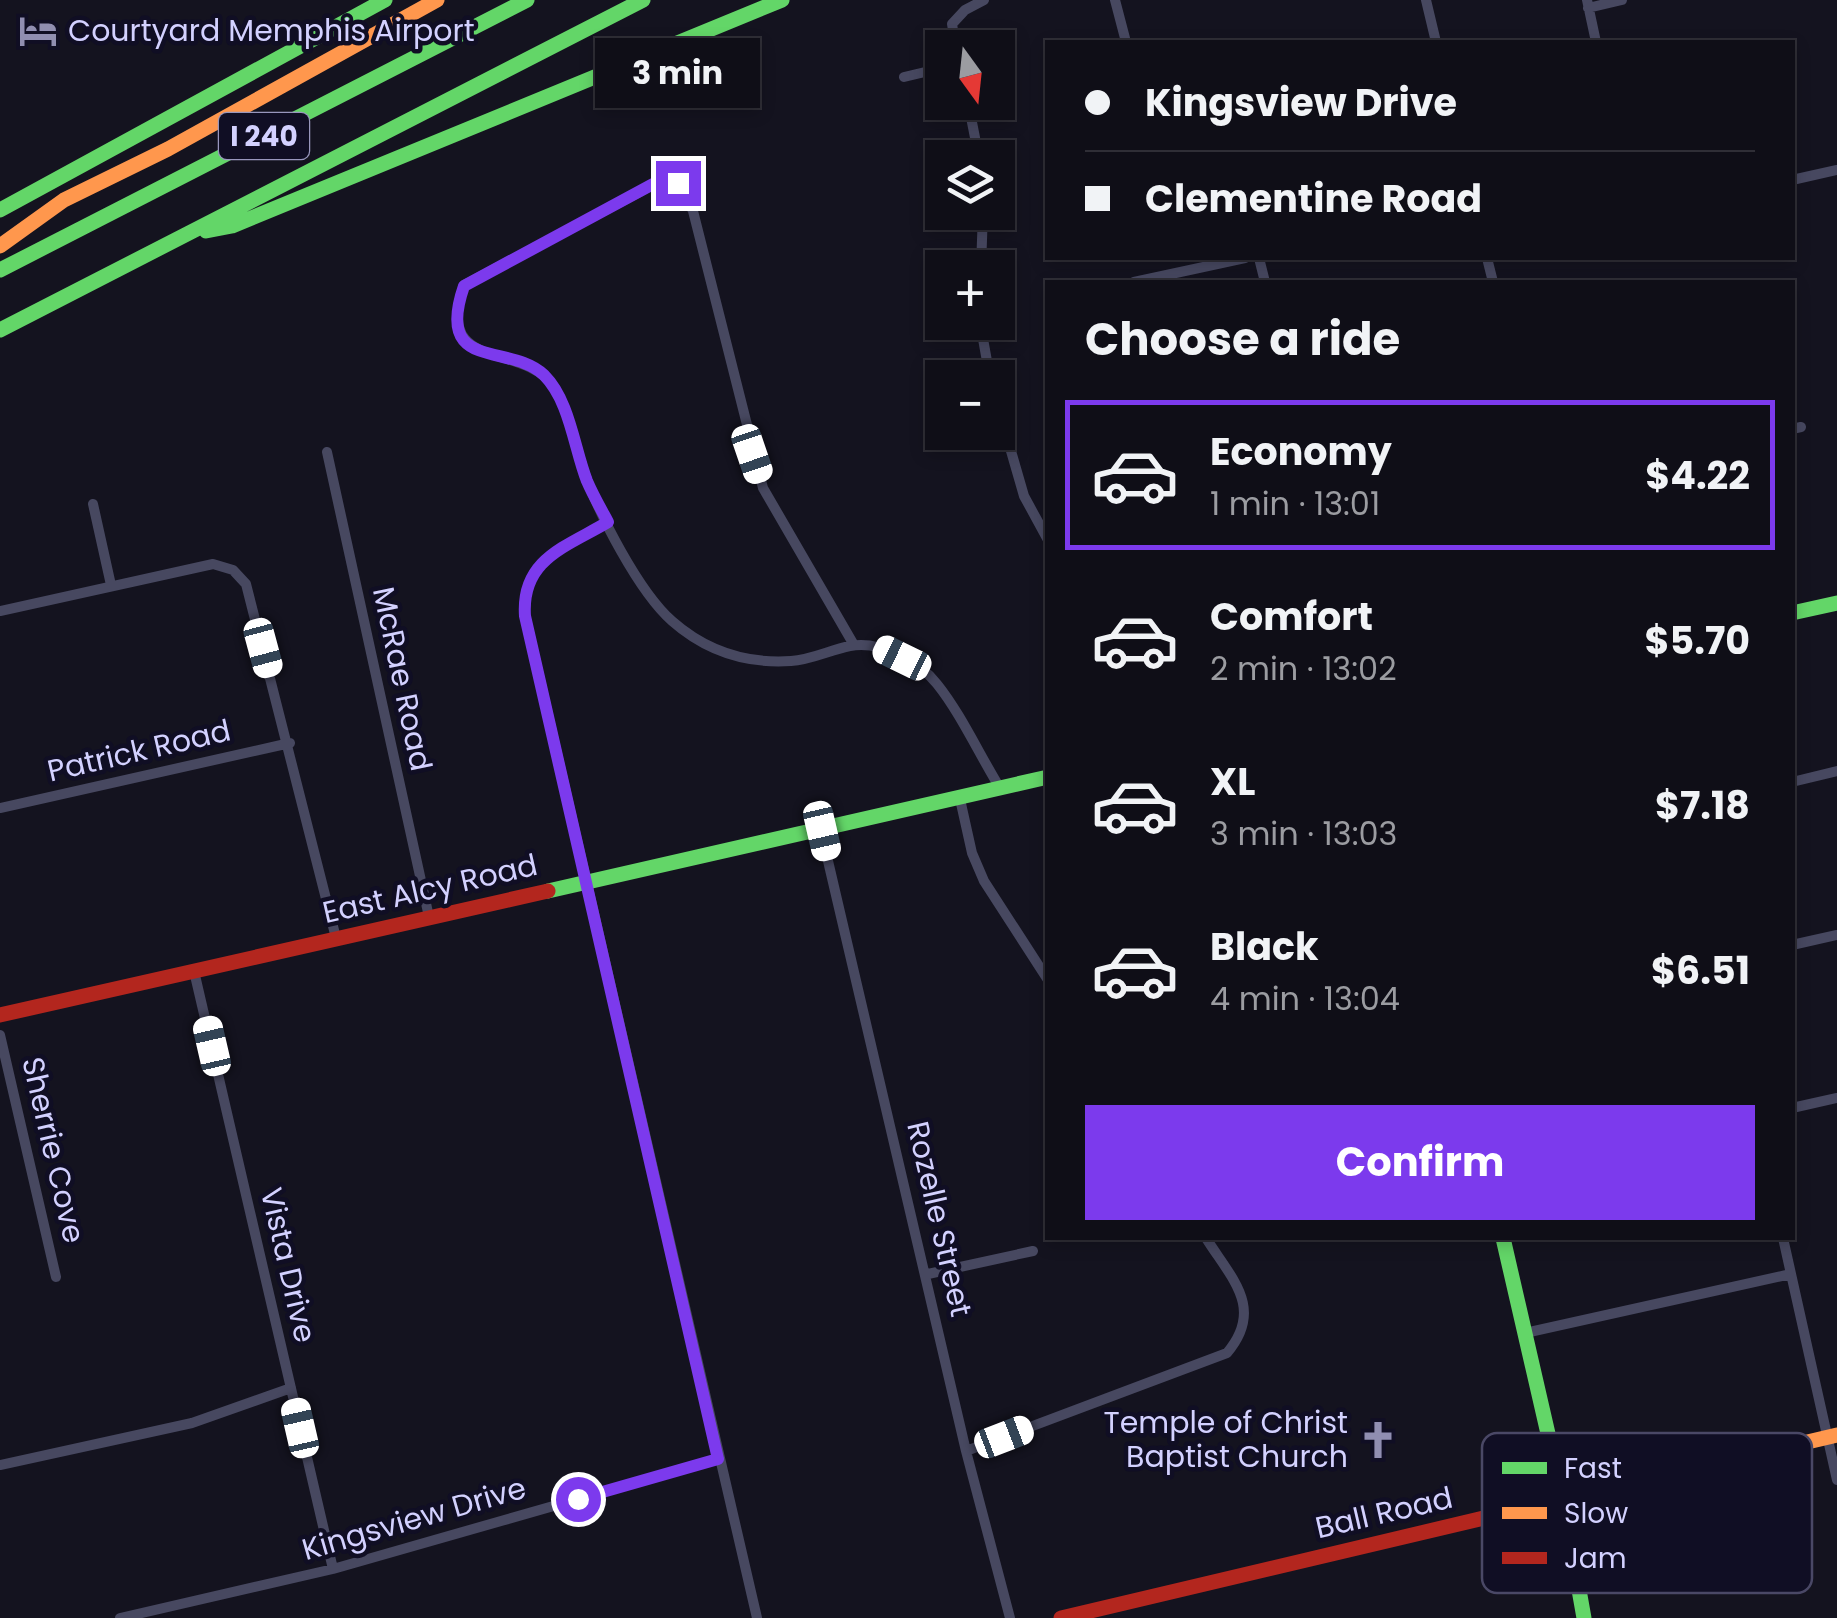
<!DOCTYPE html>
<html lang="en">
<head>
<meta charset="utf-8">
<style>
	:root { --surface:#0f0e17; --page:#181720; --text:#f1f3f6; --muted:#9b9ca1; --line:#2f2e36; --accent:#7c3aed }
	body { margin:0; font-family:Poppins,sans-serif; background:var(--page); color:var(--text); height:100vh; display:flex; flex-direction:column; font-size:38px; white-space:nowrap }
	* { box-sizing:border-box; margin:0 }
	p { font-size:32px; color:var(--muted) }
	.icon { flex:none; width:55px; height:55px; fill:none; stroke:currentColor; stroke-width:2; stroke-linecap:round; stroke-linejoin:round }
	.map { position:relative; flex:1; overflow:hidden }
	.side { position:absolute; left:1045px; top:280px; width:750px; height:960px; display:flex; flex-direction:column; background:var(--surface); border-radius:0px; box-shadow:0 5px 15px #0003,0 0 0 2px var(--line) }
	.side>* { flex:none }
	.top-card { position:absolute; left:1045px; top:40px; width:750px; height:220px; border-radius:0px; box-shadow:0 5px 15px #0003,0 0 0 2px var(--line); display:grid; align-content:center; height:220px; padding:0 40px; background:var(--surface) }
	.needle { width:65px; rotate:165deg }
	.tools { position:absolute; left:925px; top:30px; display:grid; gap:20px }
	.tools a { display:grid; place-items:center; width:90px; height:90px; border-radius:0px; background:var(--surface); box-shadow:0 5px 15px #0003,0 0 0 2px var(--line); font-size:50px }
	.end { position:absolute; width:45px; height:45px; margin:-22px; border:12px solid #7c3aed; background:#fff; box-shadow:0 0 0 5px #fff }
	.from { border-radius:50% }
	.bubble { position:absolute; height:70px; border-radius:0px; background:var(--surface); box-shadow:0 5px 15px #0003,0 0 0 2px var(--line); font-size:32px; font-weight:700; line-height:70px; text-align:center }
	.car { position:absolute; width:30px; height:60px; margin:-30px -15px; border-radius:12px; box-shadow:0 0 8px 2px #0007; background:linear-gradient(#fff 24%,#345 0 40%,#fff 0 76%,#345 0 86%,#fff 0) }
	.top-card b { display:flex; align-items:center; gap:35px; height:95px; font-size:38px }
	.top-card b+b { border-top:2px solid var(--line) }
	.top-card i { width:25px; height:25px; background:var(--text) }
	ul { padding:0; list-style:none }
	li { display:flex; align-items:center; gap:30px; height:150px; margin:0 20px 15px; padding:0 20px; border:5px solid transparent; border-radius:0px }
	li div { flex:1 }
	li b { display:block; font-size:38px }
	li em { font-style:normal; font-weight:700 }
	li.active { border-color:var(--accent) }
	li>.icon { width:90px; height:90px; stroke-width:1.5 }
	h2 { padding:0 40px; font-size:45px; line-height:120px }
	.button { display:flex; gap:20px; margin-top:auto; padding:20px 40px }
	.button a { flex:1; height:115px; border-radius:0px; background:var(--accent); color:#fff; font-size:40px; font-weight:700; line-height:115px; text-align:center }
	.map>svg:first-child { display:block }
	.lines { fill:none; stroke-linecap:round; stroke-linejoin:round }
	.street { stroke:#474860; stroke-width:10 }
	.fast { stroke:#63d668; stroke-width:15 }
	.slow { stroke:#ff974d; stroke-width:15 }
	.jam { stroke:#b3261e; stroke-width:15 }
	.route { stroke:#7c3aed; stroke-width:12 }
	.labels { text-anchor:middle; stroke-width:9; stroke-linejoin:round; paint-order:stroke }
	.shield { fill:#100e24; stroke:#9896bd; stroke-width:2.5 }
	.shield-label { font-size:28px; font-weight:bold; fill:#d3d1ff }
	.poi-label { font-size:30px; fill:#d3d1ff; stroke:#100e24; text-anchor:start }
	.street-label { font-size:30px; fill:#d3d1ff; stroke:#100e24 }
	.key { fill:#100e24; stroke:#4a4866; stroke-width:2.5 }
	.key-label { font-size:28px; fill:#d3d1ff }
</style>
</head>
<body>
<div class="map">
<svg width="1837" height="1618" viewBox="0 0 1837 1618">
	<rect width="100%" height="100%" fill="#14131f"/>
	<g class="lines">
		<!-- street -->
		<path class="street" d="M1115,0l11,42
			M1426,0l10,42
			M1587,0l9,42
			M1588,8l34,-8
			M956,48l-4,-24 13,-14 19,-10
			M904,77l38,-9
			M968,102l11,56
			M1792,180l45,-10
			M938,205h4
			M1259,258l6,24
			M1487,258l6,24
			M981,268l2,-56
			M1134,282l111,-24
			M980,322l10,56
			M998,406l26,90 24,44
			M1792,429l9,-2
			M327,452l102,465
			M93,504l18,81
			M608,522c-42,25 -87,37 -83,93l232,1003
			M0,611l213,-47 20,6 13,14 90,354
			M854,645l-91,-157 -70,-277 -15,-28 -25,2 -189,100c-30,89 57,56 89,101 16,22 22,59 31,85 14,42 55,121 88,150 34,30 74,43 119,40 20,-1 39,-11 59,-15 29,-6 69,15 87,38 24,30 42,70 63,104
			M1792,782l45,-11
			M960,799l12,54 12,28 64,99
			M0,808l290,-65
			M821,831l145,620 44,167
			M1792,945l45,-10
			M194,971l139,598
			M0,1035l56,242
			M1792,1108l45,-10
			M1783,1238l54,242
			M928,1274l105,-23
			M1525,1333l266,-59
			M966,1451l261,-98c38,-45 4,-75 -21,-115
			M0,1465l192,-42 99,-35
			M120,1618l213,-49 385,-110"/>
		<!-- fast -->
		<path class="fast" d="M0,210l385,-210
			M206,231l26,-5 550,-226
			M0,270l527,-270
			M0,330l643,-330
			M1792,613l45,-10
			M548,891l500,-114
			M1503,1238l60,261 21,119"/>
		<!-- slow -->
		<path class="slow" d="M0,246l64,-46 104,-51 269,-149
			M1539,1505l298,-70"/>
		<!-- jam -->
		<path class="jam" d="M0,1015l548,-124
			M1061,1618l478,-113"/>
	</g>
	<g class="lines">
		<!-- route -->
		<path class="route" d="M578,1499l140,-40 -193,-843c-4,-57 41,-69 83,-94 -7,-13 -15,-27 -21,-41 -13,-33 -17,-80 -43,-106 -34,-33 -110,-2 -80,-89l189,-102 25,-1"/>
	</g>
	<!-- icons -->
	<defs>
		<g id="hotel-bare" transform="scale(3)"><path d="M-6-4.5h1.5V1H6V5H4.5V3h-9V5H-6ZM-4 0a1.8 1.8 0 1 1 3.6 0ZM.5 0V-2.5h3Q6-2.5 6 0Z" fill="#908eb1" stroke="#100e24" stroke-width="2.5" paint-order="stroke"/></g>
		<g id="church-bare" transform="scale(3)"><path d="M-1.2-6h2.4v3.5h3.3v2.4h-3.3V6h-2.4V-.1h-3.3v-2.4h3.3Z" fill="#908eb1" stroke="#100e24" stroke-width="2.5" paint-order="stroke"/></g>
	</defs>
	<g fill-rule="evenodd">
		<use href="#hotel-bare" x="38" y="31"/>
		<use href="#church-bare" x="1378" y="1440"/>
	</g>
	<g class="labels">
		<!-- shield labels -->
		<rect class="shield" x="219" y="113" width="90" height="46" rx="8"/>
		<g class="shield-label">
			<text x="264" y="146">I 240</text>
		</g>
		<!-- poi labels -->
		<g class="poi-label">
			<text x="68" y="41">Courtyard Memphis Airport</text>
			<text x="1348" y="1433" text-anchor="end">Temple of Christ<tspan x="1348" dy="34">Baptist Church</tspan></text>
		</g>
		<!-- street labels -->
		<g class="street-label">
			<text transform="translate(402 679) rotate(78)" y="10">McRae Road</text>
			<text transform="translate(139 751) rotate(-13)" y="10">Patrick Road</text>
			<text transform="translate(430 889) rotate(-13)" y="10">East Alcy Road</text>
			<text transform="translate(53 1150) rotate(77)" y="10">Sherrie Cove</text>
			<text transform="translate(939 1219) rotate(77)" y="10">Rozelle Street</text>
			<text transform="translate(288 1265) rotate(77)" y="10">Vista Drive</text>
			<text transform="translate(1384 1513) rotate(-13)" y="10">Ball Road</text>
			<text transform="translate(414 1519) rotate(-16)" y="10">Kingsview Drive</text>
		</g>
	</g>
	<!-- legend -->
	<rect x="1482" y="1433" width="330" height="160" rx="15" class="key"/>
	<rect x="1502" y="1462" width="45" height="12" fill="#63d668"/>
	<rect x="1502" y="1507" width="45" height="12" fill="#ff974d"/>
	<rect x="1502" y="1552" width="45" height="12" fill="#b3261e"/>
	<g class="key-label">
		<text x="1564" y="1478">Fast</text>
		<text x="1564" y="1523">Slow</text>
		<text x="1564" y="1568">Jam</text>
	</g>
</svg>
<div class="tools">
<a><svg class="needle" viewBox="-14 -14 28 28"><path d="M0-13l5 13h-10z" fill="#e53935"/><path d="M0 13l5-13h-10z" fill="#9b9ca1"/></svg></a>
<a><svg class="icon" aria-label="layers" viewBox="0 0 24 24"><path d="M12 4l9 5-9 5-9-5zM3 14l9 5 9-5"/></svg></a>
<a>+</a>
<a>−</a>
</div>
<i class="end from" style="left:578px;top:1499px"></i>
<i class="end" style="left:678px;top:183px"></i>
<div class="bubble" style="left:595px;top:38px;width:165px">3 min</div>
<i class="car" style="left:752px;top:454px;rotate:161deg"></i>
<i class="car" style="left:263px;top:648px;rotate:165deg"></i>
<i class="car" style="left:902px;top:658px;rotate:296deg"></i>
<i class="car" style="left:822px;top:831px;rotate:167deg"></i>
<i class="car" style="left:212px;top:1046px;rotate:347deg"></i>
<i class="car" style="left:300px;top:1428px;rotate:347deg"></i>
<i class="car" style="left:1004px;top:1437px;rotate:69deg"></i>
<div class="top-card">
<b><i class="from"></i>Kingsview Drive</b>
<b><i></i>Clementine Road</b>
</div>
<section class="side">
<h2>Choose a ride</h2>
<ul>
<li class="active"><svg class="icon" aria-label="car" viewBox="0 0 24 24"><path d="M5 17H2v-5l4-1 3-4h7l3 4 3 1v5h-3M9 17h6M6 11h13"/><circle cx="7" cy="17" r="2"/><circle cx="17" cy="17" r="2"/></svg><div><b>Economy</b><p>1 min · 13:01</p></div><em>$4.22</em></li>
<li><svg class="icon" aria-label="car" viewBox="0 0 24 24"><path d="M5 17H2v-5l4-1 3-4h7l3 4 3 1v5h-3M9 17h6M6 11h13"/><circle cx="7" cy="17" r="2"/><circle cx="17" cy="17" r="2"/></svg><div><b>Comfort</b><p>2 min · 13:02</p></div><em>$5.70</em></li>
<li><svg class="icon" aria-label="car" viewBox="0 0 24 24"><path d="M5 17H2v-5l4-1 3-4h7l3 4 3 1v5h-3M9 17h6M6 11h13"/><circle cx="7" cy="17" r="2"/><circle cx="17" cy="17" r="2"/></svg><div><b>XL</b><p>3 min · 13:03</p></div><em>$7.18</em></li>
<li><svg class="icon" aria-label="car" viewBox="0 0 24 24"><path d="M5 17H2v-5l4-1 3-4h7l3 4 3 1v5h-3M9 17h6M6 11h13"/><circle cx="7" cy="17" r="2"/><circle cx="17" cy="17" r="2"/></svg><div><b>Black</b><p>4 min · 13:04</p></div><em>$6.51</em></li>
</ul>
<div class="button"><a>Confirm</a></div>
</section>
</div>
</body>
</html>
